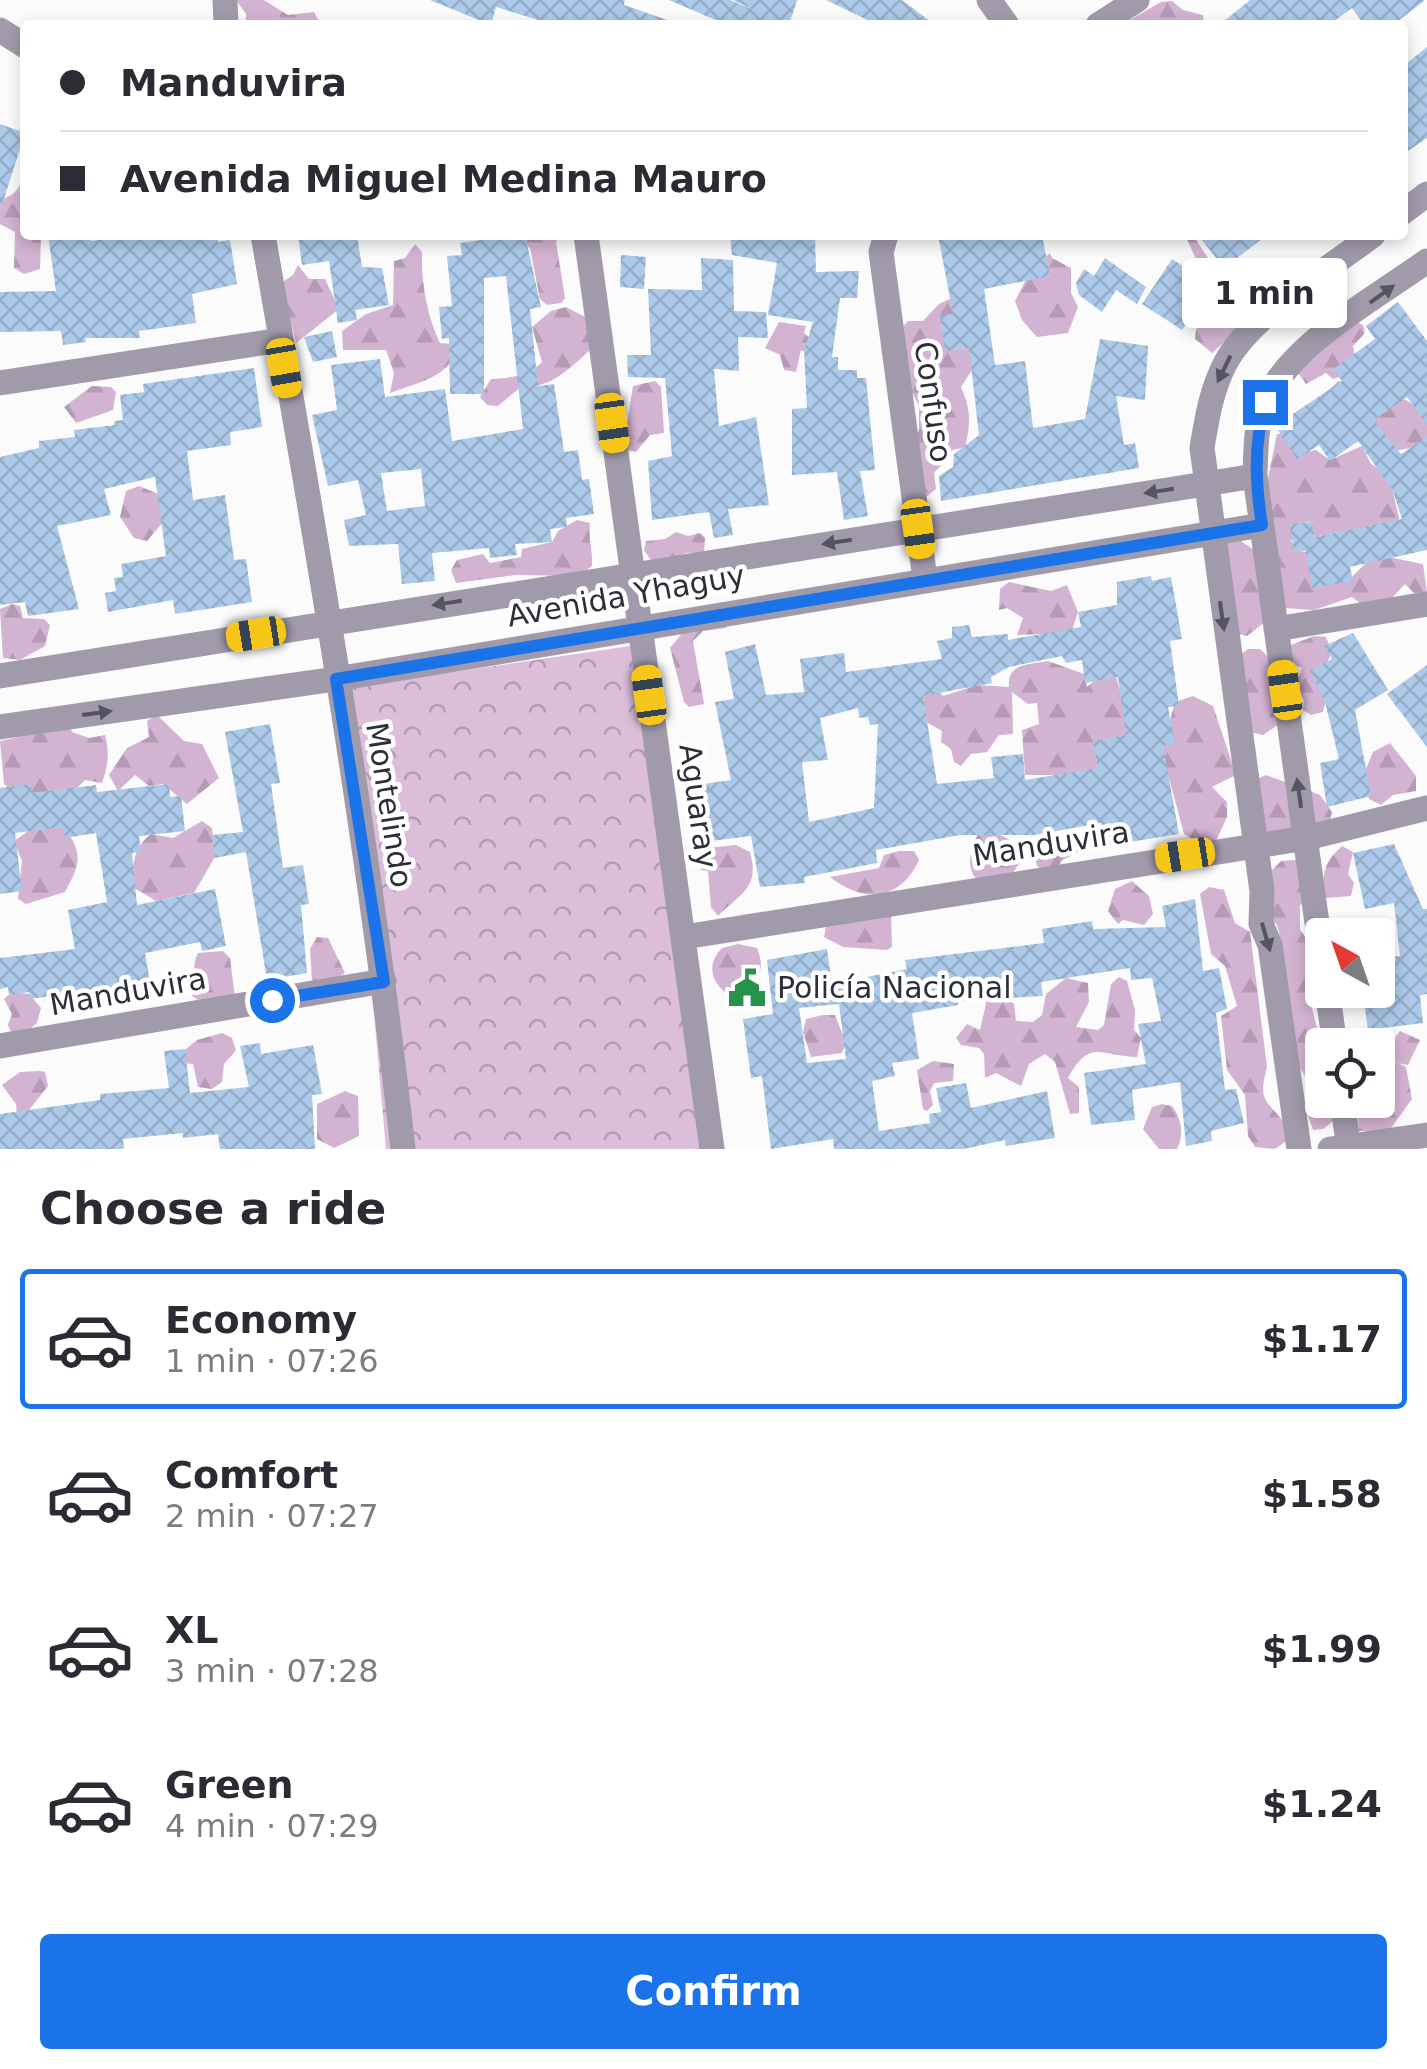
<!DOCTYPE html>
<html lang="en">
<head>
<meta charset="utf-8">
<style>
	:root { --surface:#fff; --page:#f2f2f3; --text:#2b2b33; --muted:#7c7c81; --line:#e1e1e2; --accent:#1a73e8 }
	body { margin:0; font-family:"DejaVu Sans",sans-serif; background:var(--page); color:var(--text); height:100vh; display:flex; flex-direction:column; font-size:38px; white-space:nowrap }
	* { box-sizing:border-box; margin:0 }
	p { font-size:32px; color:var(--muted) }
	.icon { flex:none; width:55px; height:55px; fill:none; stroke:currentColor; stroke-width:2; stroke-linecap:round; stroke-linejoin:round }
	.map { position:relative; height:1149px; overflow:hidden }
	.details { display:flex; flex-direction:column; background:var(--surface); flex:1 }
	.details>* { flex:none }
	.guide { position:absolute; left:20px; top:20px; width:1388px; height:220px; border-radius:10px; box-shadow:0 5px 15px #0003; display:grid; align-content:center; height:220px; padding:0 40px; background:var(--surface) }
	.needle { width:65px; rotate:320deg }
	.tools { position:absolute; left:1305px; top:918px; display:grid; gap:20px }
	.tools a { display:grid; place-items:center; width:90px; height:90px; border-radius:10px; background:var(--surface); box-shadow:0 5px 15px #0003; font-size:50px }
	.end { position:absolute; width:45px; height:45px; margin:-22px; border:12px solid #1a73e8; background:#fff; box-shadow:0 0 0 5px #fff }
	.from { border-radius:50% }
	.bubble { position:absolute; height:70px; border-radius:10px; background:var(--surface); box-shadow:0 5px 15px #0003; font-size:32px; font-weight:700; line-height:70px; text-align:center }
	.car { position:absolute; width:30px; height:60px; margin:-30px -15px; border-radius:12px; box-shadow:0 0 8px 2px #0007; background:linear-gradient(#f5c518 24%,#345 0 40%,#f5c518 0 76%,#345 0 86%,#f5c518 0) }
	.guide b { display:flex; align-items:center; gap:35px; height:95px; font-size:38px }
	.guide b+b { border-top:2px solid var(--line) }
	.guide i { width:25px; height:25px; background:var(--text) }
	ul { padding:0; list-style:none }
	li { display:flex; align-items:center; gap:30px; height:140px; margin:0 20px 15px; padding:0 20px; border:5px solid transparent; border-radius:10px }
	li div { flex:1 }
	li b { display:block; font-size:38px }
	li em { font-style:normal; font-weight:700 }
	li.on { border-color:var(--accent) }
	li>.icon { width:90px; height:90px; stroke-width:1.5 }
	h2 { padding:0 40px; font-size:45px; line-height:120px }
	.cta { display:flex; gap:20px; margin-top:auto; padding:20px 40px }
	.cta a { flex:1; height:115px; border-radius:10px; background:var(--accent); color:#fff; font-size:40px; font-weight:700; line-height:115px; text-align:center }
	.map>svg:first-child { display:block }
	.forest { fill:url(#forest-firs); fill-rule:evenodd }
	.park { fill:url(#park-crowns) }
	.building { fill:url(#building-cross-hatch); fill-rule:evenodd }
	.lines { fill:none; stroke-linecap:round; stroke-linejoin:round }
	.minor { stroke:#a09aab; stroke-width:25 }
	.oneway { fill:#555461 }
	.route { stroke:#1a73e8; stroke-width:12 }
	.labels { text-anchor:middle; stroke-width:9; stroke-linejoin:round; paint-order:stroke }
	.street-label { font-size:30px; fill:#2c2e39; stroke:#fff }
	.poi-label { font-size:30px; fill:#2c2e39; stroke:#fff; text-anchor:start }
</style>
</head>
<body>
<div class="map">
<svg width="1427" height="1149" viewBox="0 0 1427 1149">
	<defs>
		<pattern id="forest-firs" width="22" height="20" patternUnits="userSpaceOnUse" patternTransform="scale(2.5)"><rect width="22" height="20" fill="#d3b3d2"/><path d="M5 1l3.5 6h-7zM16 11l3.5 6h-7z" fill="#b59ab5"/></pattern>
		<pattern id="park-crowns" width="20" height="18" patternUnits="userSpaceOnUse" patternTransform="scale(2.5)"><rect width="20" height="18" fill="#dcbedb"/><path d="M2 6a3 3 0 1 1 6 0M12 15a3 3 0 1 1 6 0" fill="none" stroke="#b39bb3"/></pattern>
		<pattern id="building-cross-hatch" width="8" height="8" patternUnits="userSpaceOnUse" patternTransform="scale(2.5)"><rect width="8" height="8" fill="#acc9ea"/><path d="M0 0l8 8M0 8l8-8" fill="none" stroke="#94adc9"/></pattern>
	</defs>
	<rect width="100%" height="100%" fill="#fbfbfb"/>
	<!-- forest -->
	<path class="forest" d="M236,0h28l24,15 26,-3 7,13h-76l1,-11z
		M1172,1l11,9 20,5 1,10h-83l40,-23z
		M25,157v78h16l-1,34 -16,5 -10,-6 1,-36 -15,-8v-24c23,-7 23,-21 25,-43z
		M514,235h45l-3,7 9,56 -4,5 -14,2 -7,-6 -10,-51z
		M1185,235h8l19,29 21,8 18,-11 18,12 18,-12 10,17 -85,75 -17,-14c2,-24 13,-37 20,-59l-13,-8z
		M415,244l7,8c-1,30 5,64 18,91l22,2c-18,35 -38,35 -72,48l4,-20 -8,-23h-43l-1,-19 24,-17 27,-9 1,-44 11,-3z
		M1050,253l2,5 19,10v25l7,14 -10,26 -31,4 -15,-17 -7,-19 16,-31z
		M298,265l11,14h16l14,30 -43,34 -15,-60 12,-8z
		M954,297l13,6 -22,19 -2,13 9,15 23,-3 -1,20 -13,20c10,23 10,36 4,60l-20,5v9l-11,12 2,16 -11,9 -12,-55 6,-13v-24l-10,-20 -11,-54 10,-11h15l16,-17z
		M566,307l23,12 1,31c-18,16 -41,41 -67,35l-25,21 -11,-1 -7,-8 11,-18c19,-1 38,-3 51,-17l-10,-35 19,-16z
		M1354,321l9,4 2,8 -12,13 2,11 -12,19 -10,3 -7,-6 -20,11 -8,-11z
		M779,322l27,4 -2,7 9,8 -2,14 -10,-5 -5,22 -12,-2 -4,-15 -15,-7z
		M655,381l6,6 3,46 -14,2 -14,17 -13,-3 10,-63z
		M1338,381l68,19 21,14v28c-55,23 -73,-4 -105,-44z
		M92,386l19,1 5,5 -3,18 -37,13 -12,-16z
		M1277,434h8l22,18 9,-2 14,10 32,-14 9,18 18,11 10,43 -16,38 40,8 4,29 -12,1 -10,-10 -15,16 -23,9 -15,-12 -38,13 -29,-2 -18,-125zM1311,521l3,16 35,-7 23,27 -22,22 -21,6 -22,-33h-8l-8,-11 9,-18z
		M139,486l22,9 3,26 -17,20 -13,-3 -14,-21 6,-26z
		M577,520l13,3c-2,16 3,27 2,43l-14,10 -62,-1 -60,8 -5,-13 6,-10 26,-6 7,9 31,-6 1,-8 30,-7 6,-11z
		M676,532l12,4 12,-3 5,5 -1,16 -17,-1 -32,13 -11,-16 2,-9 19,-2z
		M1236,538l17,11 12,73 -18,14 -10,-2 -24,-82z
		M1009,582l42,9 16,-6 11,27 -7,21 -54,2 6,-17 -16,-10 -8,2 1,-21z
		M12,604l8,2 3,12 21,1 6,6 -5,21 -25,14 -17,-2 -3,-49z
		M732,618l-6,10 -23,3 -10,10 11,63 -15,3 -5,-5 -14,-54 18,-22z
		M1314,636l12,1 6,15 -13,27 9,12 -5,21 -12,3 -8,-5 1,-10 -8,-15 6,-17 -12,-5 1,-18z
		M1248,649h12l22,20 7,48 -26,18 -13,-3 -11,-76z
		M1048,661l36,13 3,13 11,-10h18l17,57 -36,18 2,23h-74l-3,-45 17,-6 -2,-21 -9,1 -16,-12 1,42 -14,1 -12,17 -16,2 -10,12 -7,-4 -3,-13 -10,-7 1,-11 -16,-9 -4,-34 11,-4 10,12 35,-11 31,2c-2,-25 21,-22 39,-26z
		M1193,696l20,10 23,69 -24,12 15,15v15l-10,22 -14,6 -19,-11 -15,-56 -29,-28 34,-10 -4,-20 5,-18z
		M157,715l27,26 18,3 17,34 -32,26 -24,-20 -14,2 -14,-11 -17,16 -9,-16 18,-27 22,-11 -2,-16z
		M70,726l2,6 17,6 16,-3c5,19 3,30 -3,48l-17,-3 -8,8 -13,39c19,26 17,36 1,65l-39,12 -8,-5 4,-38 -8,-20 20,-14 -3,-39 -7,-3 -13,5 -7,-6 -4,-43z
		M1390,743l26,33v15l-23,4 -12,10 -12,-6 -6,-23 10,-24z
		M1266,775l54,20 12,17 -3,13 -38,1v4l-26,5 -8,-56z
		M202,821l10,7 3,29 -21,36 -38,8 -22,-13c-4,-19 0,-42 17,-54l22,4z
		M979,831c21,3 40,6 41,31l-11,17 -28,4c-18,-13 -10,-34 -2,-52z
		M1070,832l10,2 6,6 -3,9 -22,12 -3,8 -11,3 -9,-5 -9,-21 7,-6z
		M736,845l14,7c10,36 -9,41 -32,64l-7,-9 -3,-36 -7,-1 -3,-13 10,-9z
		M1342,846l11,6 -5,22 6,9 -3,13 -26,2c-4,-24 -1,-36 17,-52z
		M899,851h15l5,9c-19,41 -55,44 -89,17l49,-9 5,-13z
		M1308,859l6,40 -14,6v25c14,14 18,50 9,67l13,50v53l11,2v19l-10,8 -10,1 -9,-26 4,-23 -12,-19 -17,-131 -3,-8 -15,1 10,-53 10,-10z
		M1132,881l17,15 4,18 -9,11 -21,-5 -5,4 -10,-13 7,-22z
		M1209,887l15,3 11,33 15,9 17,135c-9,34 -2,32 18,56v19l-10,7 -20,-2 -7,-11 -3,-41 -18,-25 -6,-54 16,-10 -12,-40 -14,-12 -11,-60z
		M891,912l1,35 -5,3 -44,-3 -19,-10 2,-11z
		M317,937l11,1 17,35 -13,8h-20l-2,-32z
		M738,944l19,4c11,27 -4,32 -15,52 -25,-6 -41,-31 -20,-52z
		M223,951l7,7 5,40 -31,6 -12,-8c6,-15 -2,-28 6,-43z
		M1119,977l8,4 8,29 -1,20 7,8 -4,19c-36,0 -46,-20 -69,21l11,9v26l-9,1 -15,-52 -10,-8 -16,10 -8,22 -25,-13 -11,5 -1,-24 -5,-6 -18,-3 -5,-7 11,-14 13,6 7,-31 20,-1 7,6 2,17 17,1 9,-7 4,-21 20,-16 22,5 1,19 -13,25 22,3 6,-5 7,-41z
		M12,992l17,2 12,14 -4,15 -13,11 -13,-2 -3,-7 4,-11 -8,-15z
		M823,1015h12l11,28 -4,10 -31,4 -8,-25 3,-13z
		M1400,1031l20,9 -12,25 -10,-2 8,4 6,32 -23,32h-30l-2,-26 21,-5v-44l18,7 -9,-16z
		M222,1033l10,5 4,12 -12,14 -2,18 -10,7 -14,-2 -5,-23 -9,-1 -3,-10 16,-13z
		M933,1061l21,3 -1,17 -19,2 -4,8 3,14 -6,6 -4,-2 -6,-39z
		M40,1071l5,1 3,14 -23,29 -8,-1 -1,-10 -14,-19 18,-13z
		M345,1091l13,5 1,40 -25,12 -17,-9v-35z
		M1162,1104l10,2c10,13 12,29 5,43h-18l-16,-20 9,-22z"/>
	<!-- park -->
	<path class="park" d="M630,646l80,503h-324l-41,-461z"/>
	<!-- building -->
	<path class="building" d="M430,0h195l-1,5 49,17 -118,3 -59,-18 -5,18z
		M669,0h61l26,11 -23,-11h64l-8,25h-62z
		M826,0h76l33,25h-57z
		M1250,0h175l-32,25h-29l-12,-17 -23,17h-110z
		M1427,47v91l-25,17v-88z
		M0,124l25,9 -23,72 -2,-1z
		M48,235h42l1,6 49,-6h77l1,7 12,-2 7,44 -45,10 4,29 -57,8 1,7h-55l1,4 -23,3 -2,-14 -61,1v-40l56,-1z
		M298,235h59l5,32 20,1 7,37 -34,5 2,10 -19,3 -9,-62 -27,4z
		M480,235h45l16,72 -11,2 8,77 16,-2 10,68 14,-2 4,30 7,-1 5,35 -28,4 1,9 -17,2 2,13 -37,2 2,11 -27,3 -1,-10 -57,5 3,28 -33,3 -4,-40 -49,2 -5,-26 22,-5 -8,-35 -30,6 -16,-71 25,-5 -6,-45 49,-6 5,38 60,-8 7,52 71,-12 -17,-153 -22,2v116h-34l-1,-56 -7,1 -3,-32 13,-1 -5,-50 15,-1 -2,-12 20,-3zM421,469l4,37 -38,5 -6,-38z
		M730,235h85l1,37 43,-1 -2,27h-17l-8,59h6v13h19v8h9l9,92 -15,1 8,45 -24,4 -7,-48 -45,3v-66l15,-1 -3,-57 9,-29 -45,-7 9,-52 -45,-8z
		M938,235h44l1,4 59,-4 8,41 -66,13 11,76 30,-4 8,67 52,-9 15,-80 48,7 -3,54 -29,-4 8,49 11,-2 4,25 -198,33 -2,-25 14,-9 1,-13 25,-19 -10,-87 -24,3 -5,-35 13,-2z
		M1198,235h69l-43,33z
		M621,255l25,2 -2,32 -24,-2z
		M701,258l32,2 1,51 32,1 2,26 -30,-1 1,34 -25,-2 5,57 37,-9 13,88 -41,4 5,26 -19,3 -5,-26 -57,8 -4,-59 24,-5 -7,-78 -37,-1 -1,-22h24l-3,-66 54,1z
		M1105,258l41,29 -9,17 -21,-14 -14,22 -23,-17 -3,-12 8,-14 10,7z
		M1172,259l40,26 -30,45 -40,-26z
		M1398,302l29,39v84l-20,-28 -33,23 27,34 26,-17v113l-77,17 3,14 -41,7 -6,-37 -12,2 -4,-28 22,-4 2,16 88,-18 -9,-28 -35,-50 -28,20 -11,-16 -22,14 -22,-33 67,-45 -9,-12 42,-30 -9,-13z
		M332,331l5,26 -24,5 -9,-25z
		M254,368l8,59 -32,5 1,13 -44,6 6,49 32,-5 9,65 12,-1 6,43 -77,12 -2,-14 -65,12 -3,-19 11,-2 -2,-13 9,-1 -2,-13 45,-8 -11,-79 -51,12 7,26 -54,11 22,83 -51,7 -3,-14 -25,3v-148l39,-9v-7l36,-4 -1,-7 41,-5 -1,-4 9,-1 -3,-25 24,-3 -1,-8z
		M1151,576l1,5 19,-4 11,62 -12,2 9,65 -11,1 7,37 -12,2 16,88 -74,12 -4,-23 -67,12h-74l-84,15 1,13 -73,14 1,6 -45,4 -9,-51 -48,6 -6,-57 34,-5 -16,-78 19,-3 -9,-47 30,-8 11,51 38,-3 -4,-33 44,-6 2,19 96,-13 -5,-18 15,-3v-11l17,-2 3,12 36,-3v6l73,-13 -3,-15 39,-7v-23zM1062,656l4,7 16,-3 3,23 33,-6 8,58 -33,6 5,27 -73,12 -2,-26 -32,3 3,21 -57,6 -14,-88 69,-13 -1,-6 18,-10zM858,708l1,10 9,-1 2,8 8,-1 -4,84 -65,14 -7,-60 26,-2 -8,-42z
		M1353,633l35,57 -33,20 16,86 -44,11 -7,-44 19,-4 -14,-57 -15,-32 22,-11 -8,-13z
		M1427,665v82l-40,-53z
		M270,724l10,59 -9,1 12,84 20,-3 6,39 -8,1 6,68 -40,7 -21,-128 -31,6 -3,-23 31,-3 -18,-100z
		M31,784l1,9 64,-8 1,7 72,-8 1,13 11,-1 4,35 -46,5 2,16 -9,1 5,52 78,-16 11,57 -24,5 -2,-9 -55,11 6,34 -99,14 -1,-5 -21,3 -1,-7 -20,3 -1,-8 -8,2v-31l75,-9 -7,-39 39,-8 -11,-69 -31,5 -1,-11 -49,6 7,58 -22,3v-106z
		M1394,844l29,65h4v85l-7,1 3,28 -55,7 -4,-28 28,-3 -4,-42 12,-1 -6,-53 -29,6 -12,-56z
		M1195,899l8,72 16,-3 8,41 -11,4 9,77 11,-1 8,34 -33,8 1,10 -26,5 -6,-64 -48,8 3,30 -44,5 -7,-52 62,-9 -8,-40 23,-3 -9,-43 -21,2 -1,-12 -89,14 2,14 -85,5v4l-46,8 7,46 -27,4 3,13 -23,5 7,50 51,-8 -1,-9 12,-2 -5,-24 30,-5 5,25 76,-17 8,47 -49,8 -1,-6 -41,9h-130l-1,-10 -62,10 -9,-73 -11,2 -8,-59 30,-5 -6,-54 60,-11 5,35 75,-15 -2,-9 139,-17 -2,-14 50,-8 1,8 73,-2 -4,-21zM839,1004l7,55 -39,4 -8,-55z
		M260,1043l1,11 52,-9 9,49 -10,1 3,54h-95l-2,-15 -35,4v-5l-60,6 1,10h-124v-35l100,-14v-6l69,-6 -5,-37 21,-2 5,44 59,-6 -9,-41z"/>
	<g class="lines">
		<!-- minor -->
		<path class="minor" d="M225,0l1,25
			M989,0l18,25
			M1098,25l39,-25
			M0,30l25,16
			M1402,213l25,-19
			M263,235c53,303 106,608 140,914
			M586,235l126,914
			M886,235l-5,17 44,327
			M0,383l281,-43
			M1276,629l151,-25
			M0,676l1255,-200
			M0,727l336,-48 926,-154
			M684,937l622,-99 121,-30
			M1322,959l-67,-483c1,-25 0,-52 11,-75 24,-57 111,-104 161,-140
			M1327,990l8,55
			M0,1046l384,-65
			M1342,1100l7,49
			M1299,1149l-29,-204 -9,-21 1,-33 -60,-443c5,-31 10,-61 25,-88 28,-48 102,-91 146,-125
			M1330,1149l97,-14"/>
	</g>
	<!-- one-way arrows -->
	<defs><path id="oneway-solid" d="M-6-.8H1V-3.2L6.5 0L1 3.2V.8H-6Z" transform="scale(2.5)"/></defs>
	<g class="oneway">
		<use href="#oneway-solid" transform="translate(1382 294) rotate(-36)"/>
		<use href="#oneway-solid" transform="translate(1224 369) rotate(116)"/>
		<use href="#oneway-solid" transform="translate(1159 491) rotate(171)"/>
		<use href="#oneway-solid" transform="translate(837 542) rotate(171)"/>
		<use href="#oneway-solid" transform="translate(447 603) rotate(171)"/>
		<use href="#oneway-solid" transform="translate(1222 616) rotate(82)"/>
		<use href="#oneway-solid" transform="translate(97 713) rotate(-8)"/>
		<use href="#oneway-solid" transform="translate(1299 793) rotate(-98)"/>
		<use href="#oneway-solid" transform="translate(1266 937) rotate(74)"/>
	</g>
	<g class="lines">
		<!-- route -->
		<path class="route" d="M272,1000l112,-18 -48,-303 926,-154c-7,-43 -8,-80 3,-123"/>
	</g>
	<!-- icons -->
	<defs>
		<g id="civic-bare" transform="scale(3)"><path d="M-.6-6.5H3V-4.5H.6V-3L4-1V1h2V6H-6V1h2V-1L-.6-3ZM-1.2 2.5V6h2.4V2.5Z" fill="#279249" stroke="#fff" stroke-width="2.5" paint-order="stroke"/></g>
	</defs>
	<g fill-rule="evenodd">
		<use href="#civic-bare" x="747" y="988"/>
	</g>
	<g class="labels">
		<!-- street labels -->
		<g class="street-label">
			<text transform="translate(933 402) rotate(82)" y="10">Confuso</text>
			<text transform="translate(626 596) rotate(-10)" y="10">Avenida Yhaguy</text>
			<text transform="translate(389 805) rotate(81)" y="10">Montelindo</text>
			<text transform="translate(698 806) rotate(82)" y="10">Aguaray</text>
			<text transform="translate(1051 844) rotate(-9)" y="10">Manduvira</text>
			<text transform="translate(128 992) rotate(-10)" y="10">Manduvira</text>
		</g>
		<!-- poi labels -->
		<g class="poi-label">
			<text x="777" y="998">Policía Nacional</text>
		</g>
	</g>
</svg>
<div class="tools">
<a><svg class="needle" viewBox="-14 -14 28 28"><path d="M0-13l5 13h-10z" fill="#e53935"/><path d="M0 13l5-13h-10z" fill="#7c7c81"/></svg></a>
<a><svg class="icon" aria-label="locate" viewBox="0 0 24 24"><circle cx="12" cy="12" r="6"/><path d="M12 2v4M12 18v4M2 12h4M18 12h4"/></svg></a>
</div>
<i class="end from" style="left:272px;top:1000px"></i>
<i class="end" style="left:1265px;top:402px"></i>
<div class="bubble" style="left:1182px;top:258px;width:165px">1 min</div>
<i class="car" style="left:284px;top:368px;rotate:170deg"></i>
<i class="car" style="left:612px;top:423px;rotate:172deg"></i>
<i class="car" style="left:918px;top:529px;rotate:172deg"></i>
<i class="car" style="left:256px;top:634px;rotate:261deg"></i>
<i class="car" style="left:1285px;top:690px;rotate:352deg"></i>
<i class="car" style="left:649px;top:695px;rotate:352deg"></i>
<i class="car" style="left:1185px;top:855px;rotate:261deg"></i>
<div class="guide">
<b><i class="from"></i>Manduvira</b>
<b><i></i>Avenida Miguel Medina Mauro</b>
</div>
</div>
<section class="details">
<h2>Choose a ride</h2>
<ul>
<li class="on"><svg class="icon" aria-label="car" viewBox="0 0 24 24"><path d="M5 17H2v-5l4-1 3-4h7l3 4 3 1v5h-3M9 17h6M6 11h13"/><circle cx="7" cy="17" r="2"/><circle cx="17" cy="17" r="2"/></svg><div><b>Economy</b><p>1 min · 07:26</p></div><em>$1.17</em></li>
<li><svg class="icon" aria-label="car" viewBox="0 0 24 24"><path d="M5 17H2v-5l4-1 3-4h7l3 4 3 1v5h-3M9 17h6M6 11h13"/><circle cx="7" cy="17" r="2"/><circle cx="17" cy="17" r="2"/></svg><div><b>Comfort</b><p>2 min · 07:27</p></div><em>$1.58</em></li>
<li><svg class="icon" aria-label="car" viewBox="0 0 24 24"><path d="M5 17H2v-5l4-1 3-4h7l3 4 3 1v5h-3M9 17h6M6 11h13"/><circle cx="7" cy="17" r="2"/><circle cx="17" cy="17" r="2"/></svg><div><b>XL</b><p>3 min · 07:28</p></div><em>$1.99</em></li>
<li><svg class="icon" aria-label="car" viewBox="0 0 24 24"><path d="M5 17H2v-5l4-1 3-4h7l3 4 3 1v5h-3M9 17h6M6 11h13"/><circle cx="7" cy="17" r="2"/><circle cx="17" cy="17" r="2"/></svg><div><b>Green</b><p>4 min · 07:29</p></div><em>$1.24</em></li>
</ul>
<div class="cta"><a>Confirm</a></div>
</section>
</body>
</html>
